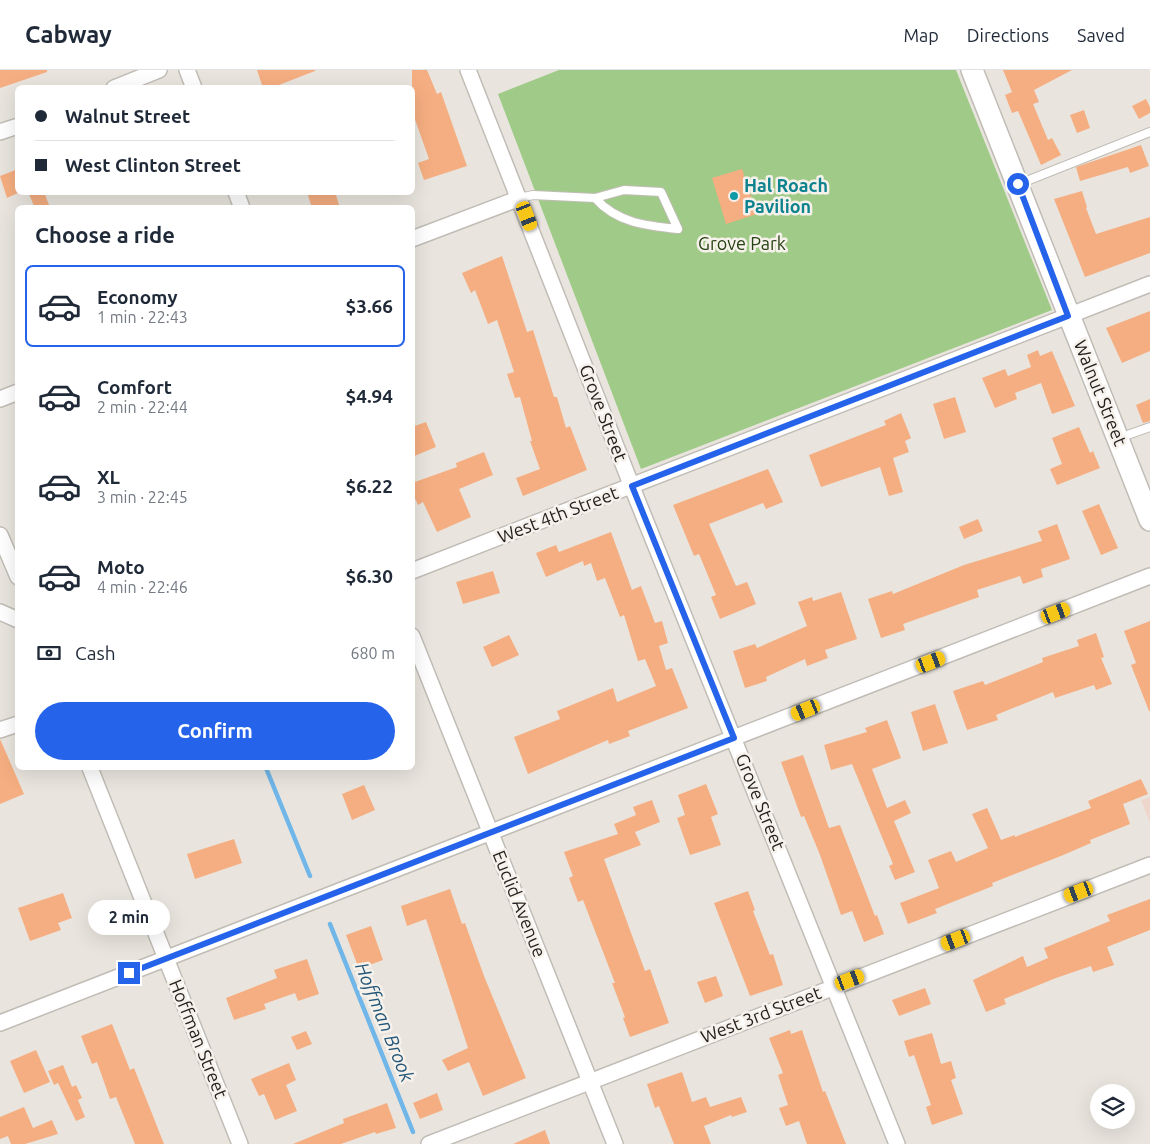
<!DOCTYPE html>
<html lang="en">
<head>
<meta charset="utf-8">
<style>
	:root { --surface:#fff; --page:#f2f2f3; --text:#1f2937; --muted:#747a83; --line:#e0e1e3; --accent:#2563eb }
	body { margin:0; font-family:Ubuntu,sans-serif; background:var(--page); color:var(--text); height:100vh; display:flex; flex-direction:column; font-size:19px; white-space:nowrap }
	* { box-sizing:border-box; margin:0 }
	p { font-size:16px; color:var(--muted) }
	.icon { flex:none; width:28px; height:28px; fill:none; stroke:currentColor; stroke-width:2; stroke-linecap:round; stroke-linejoin:round }
	.map { position:relative; flex:1; overflow:hidden }
	.panel { position:absolute; left:15px; top:135px; width:400px; height:565px; display:flex; flex-direction:column; background:var(--surface); border-radius:8px; box-shadow:0 5px 20px #0002 }
	.panel>* { flex:none }
	.top-card { position:absolute; left:15px; top:15px; width:400px; height:110px; border-radius:8px; box-shadow:0 5px 20px #0002; display:grid; align-content:center; height:110px; padding:0 20px; background:var(--surface) }
	.controls { position:absolute; left:1090px; top:1014px; display:grid; gap:10px }
	.controls a { display:grid; place-items:center; width:45px; height:45px; border-radius:50%; background:var(--surface); box-shadow:0 5px 20px #0002; font-size:25px }
	.end { position:absolute; width:22px; height:22px; margin:-11px; border:6px solid #2563eb; background:#fff; box-shadow:0 0 0 2px #fff }
	.from { border-radius:50% }
	.bubble { position:absolute; height:35px; border-radius:18px; background:var(--surface); box-shadow:0 5px 20px #0002; font-size:16px; font-weight:700; line-height:35px; text-align:center }
	.car { position:absolute; width:15px; height:30px; margin:-15px -8px; border-radius:6px; box-shadow:0 0 4px 1px #0007; background:linear-gradient(#f5c518 24%,#345 0 40%,#f5c518 0 76%,#345 0 86%,#f5c518 0) }
	.top-card b { display:flex; align-items:center; gap:18px; height:48px; font-size:19px }
	.top-card b+b { border-top:1px solid var(--line) }
	.top-card i { width:12px; height:12px; background:var(--text) }
	ul { padding:0; list-style:none }
	li { display:flex; align-items:center; gap:15px; height:82px; margin:0 10px 8px; padding:0 10px; border:2px solid transparent; border-radius:8px }
	li div { flex:1 }
	li b { display:block; font-size:19px }
	li em { font-style:normal; font-weight:700 }
	li.selected { border-color:var(--accent) }
	li>.icon { width:45px; height:45px; stroke-width:1.5 }
	h2 { padding:0 20px; font-size:22px; line-height:60px }
	.pay { display:flex; align-items:center; gap:12px; height:55px; padding:0 20px; font-size:19px }
	.pay p { margin-inline-start:auto }
	.action { display:flex; gap:10px; margin-top:auto; padding:10px 20px }
	.action a { flex:1; height:58px; border-radius:30px; background:var(--accent); color:#fff; font-size:20px; font-weight:700; line-height:58px; text-align:center }
	header { display:flex; align-items:center; gap:30px; box-sizing:border-box; height:70px; padding:0 25px; background:var(--surface); border-bottom:1px solid var(--line) }
	header strong { font-size:24px }
	nav { display:flex; gap:28px; margin-inline-start:auto; font-size:18px }
	.map>svg:first-child { display:block }
	.commercial { fill:#eed6cc }
	.green { fill:#a0ca87 }
	.lines { fill:none; stroke-linecap:round; stroke-linejoin:round }
	.stream { stroke:#70b6e9; stroke-width:4.5 }
	.building { fill:#f5ae81 }
	.lane-casing { stroke:#c1bdb6; stroke-width:10 }
	.street-casing { stroke:#c1bdb6; stroke-width:18 }
	.secondary-casing { stroke:#c1bdb6; stroke-width:24 }
	.lane { stroke:#fff; stroke-width:8 }
	.street { stroke:#fff; stroke-width:15 }
	.secondary { stroke:#fff; stroke-width:21 }
	.route { stroke:#2563eb; stroke-width:6 }
	.culture-dot { fill:#0f9aa8; stroke:#f6f2eb; stroke-width:2 }
	.labels { text-anchor:middle; stroke-width:5; stroke-linejoin:round; paint-order:stroke }
	.culture-label { font-size:18px; font-weight:bold; fill:#0d838f; stroke:#f6f2eb; text-anchor:start }
	.park-label { font-size:18px; fill:#264112; stroke:#f6f2eb }
	.street-label { font-size:18px; fill:#211f1d; stroke:#f6f2eb }
	.water-label { font-size:19px; font-style:italic; fill:#225578; stroke:#f6f2eb }
</style>
</head>
<body>
<header>
<strong>Cabway</strong>
<nav><a>Map</a><a>Directions</a><a>Saved</a></nav>
</header>
<div class="map">
<svg width="1150" height="1074" viewBox="0 0 1150 1074">
	<rect width="100%" height="100%" fill="#e9e5de"/>
	<!-- commercial -->
	<path class="commercial" d="M1150,727v26l-9,-23z"/>
	<!-- green -->
	<path class="green" d="M559,0h397l96,240 -411,159 -143,-375z"/>
	<g class="lines">
		<!-- stream -->
		<path class="stream" d="M266,698l44,108
			M330,854l83,208"/>
	</g>
	<!-- building -->
	<path class="building" d="M0,0h47v2l-47,16z
		M257,0h58v1l-44,17h-8z
		M412,0h15l10,24 4,-2 26,74 -43,14 -6,-17 11,-4 -17,-48z
		M1003,0h69l-38,20 5,12 -6,2 15,36 4,-2 9,17 -20,10 -23,-54 -6,2 -7,-18 7,-3z
		M1146,29l4,8v6l-11,6 -7,-13z
		M1084,40l6,18 -13,5 -7,-18z
		M1141,75l8,21 -19,7 -2,-6 -48,14 -4,-14z
		M18,99v24l-11,5 -7,-22z
		M742,99l15,45 -31,10 -14,-46z
		M1082,121l5,16 -1,1 10,26 54,-17v36l-65,24 -31,-78z
		M28,122h16l5,13 -14,3z
		M307,122h28l5,16h-28z
		M502,186l25,76 6,-2 21,67h3l9,31 4,-2 17,44 -64,26 -7,-18 24,-9 -10,-28h2l-12,-44 -5,1 -8,-24 7,-2 -17,-52 -9,4 -13,-34 -4,3 -9,-20z
		M1150,241v40l-28,12 -16,-35z
		M1038,280l2,6 12,-5 23,55 -23,8 -11,-31 -26,10 2,6 -22,9 -13,-30 23,-9 3,7 23,-9 -4,-12z
		M955,327l11,35 -22,7 -11,-35z
		M1150,329v22l-7,2 -7,-18z
		M901,343l10,25 -6,3 4,11 -16,6 10,34 -14,4 -9,-29 -59,20 -12,-32 77,-30 -2,-4z
		M426,352l10,25 -24,10v-30z
		M1079,357l11,26 3,-2 7,17 -43,17 -7,-16 12,-5 -10,-26z
		M484,382l9,23 -34,14 12,28 -34,15 -14,-30 -5,3 -6,-13v-9l45,-16 -1,-4z
		M768,399l15,33 -17,7 -3,-6 -54,21 27,62 11,-4 9,22 -36,15 -9,-22 5,-2 -17,-41 -5,2 -21,-51z
		M1099,434l19,44 -17,7 -19,-44z
		M978,449l5,12 -19,8 -5,-12z
		M1057,454l13,35 -29,10 2,8 -20,7 -3,-8 -43,14 2,7 -76,27 2,6 -24,8 -13,-39 24,-8 1,3 71,-29 78,-24 -4,-10z
		M611,462l21,58 9,-4 14,37 7,-2 6,22 -9,3 7,24 6,-2 16,40 -60,23 2,5 -21,8 -1,-4 -80,34 -14,-37 46,-18 -3,-8 56,-23 4,14 39,-16 -11,-27 -7,2 -14,-46 -4,2 -15,-39 -8,3 -6,-18 -7,3 -1,-5 -37,16 -10,-24 20,-8 3,7z
		M493,501l7,22 -37,11 -7,-22z
		M841,522l16,47 -32,11 3,8 -21,8 -2,-7 -39,18 1,4 -22,7 -12,-37 22,-7 2,4 50,-22 -9,-24 14,-5 1,4z
		M1150,551v90h-1l-18,-46 5,-2 -12,-32z
		M1096,563l8,24 -3,1 11,26 -16,6 -2,-5 -39,13 -2,-6 -57,23 2,5 -31,10 -14,-39 30,-10 2,4 58,-23 -1,-4 37,-12 -2,-6z
		M509,565l10,20 -27,12 -9,-20z
		M935,634l13,39 -25,8 -12,-39z
		M887,650l14,38 -29,11 15,39 18,-8 6,13 -17,8 21,51 -20,8 -6,-14 4,-2 -41,-100 -21,6 -7,-25 43,-13 -2,-4z
		M0,669l24,55 -24,10z
		M803,685l26,73 11,-3 35,91 2,-1 7,19 -20,8 -12,-31 -11,4 -21,-60 -16,-39 -3,1 -20,-55z
		M1141,709l7,15 -25,10 7,20 -40,16 1,3 -30,13 -69,27 1,3 -58,23 2,4 -29,11 -8,-21 39,-15 -11,-28 23,-9 5,11 32,-14 -16,-34 15,-6 14,32 14,-5v2l76,-29 -3,-7z
		M706,714l12,30 -7,3 10,28 -31,10 -13,-37 8,-3 -7,-20z
		M364,715l11,25 -23,10 -10,-26z
		M652,730l8,22 -25,10 6,13 -37,14 41,112 5,-2 19,54 -39,14 -7,-19 2,-1 -13,-34h3l-32,-83 -5,2 -9,-24 4,-2 -9,-24 54,-18 -4,-10 22,-9 -3,-8z
		M234,769l8,24 -47,16 -8,-25z
		M450,819l12,35 3,-1 19,53 42,102 -43,18 -14,-34 -21,9 -6,-11 26,-12 -42,-129 -19,7 -6,-20z
		M748,821l7,19 -2,1 17,44 3,-1 10,31 -33,11 -36,-93z
		M63,823l9,25 -14,5 3,7 -31,11 -12,-33z
		M1150,829v31l-43,17 7,18 -21,7 -2,-6 -35,12 -52,21 2,5 -20,8 -13,-32 50,-24 4,11 21,-9 -4,-10 66,-27 -3,-6z
		M371,856l12,34 -24,9 -13,-34z
		M307,889l12,35 -21,7 -3,-8 -31,11 2,5 -32,11 -8,-22 51,-20 -3,-8z
		M716,906l7,20 -18,7 -8,-21z
		M925,918l6,16 -32,12 -7,-16z
		M112,954l18,46 4,-2 30,76h-29l-19,-47 -6,2 -13,-37 -5,2 -11,-28z
		M790,960l1,4 11,-4 21,62 2,-1 21,53h-39l-8,-23 -13,5 -7,-18 9,-3 -10,-30 5,-2 -14,-35z
		M306,961l6,13 -15,6 -6,-13z
		M932,963l9,31 10,-3 5,17 -5,2 12,34 -31,11 -6,-18 5,-2 -17,-50 -5,2 -5,-16z
		M36,980l14,32 -26,11 -14,-32z
		M289,993l7,17 -10,5 11,26 -22,9 -11,-26 -5,2 -8,-17z
		M63,995l9,22 4,-2 6,13 -4,2 7,17 -9,4 -18,-38 -4,2 -6,-14z
		M682,1002l10,30 14,-5 4,10 31,-10 6,15 -15,5 -1,-2 -27,11 7,18h-37l-15,-38 -4,2 -8,-24z
		M437,1023l6,17 -23,9 -7,-16z
		M387,1033l9,25 -20,6 -1,-2 -34,12h-48l51,-21 -1,-4z
		M24,1037l9,21 19,-8 6,14 -33,10h-14l-3,-8 -8,3v-22z
		M545,1060l5,14h-37z"/>
	<g class="lines">
		<!-- lane casing -->
		<g class="lane-casing">
			<path id="lane" d="M1019,114l131,-52
				M520,128l13,-3 62,3c22,25 52,28 83,31l-17,-37 -37,-2 -29,8
				M1119,368l31,-11"/>
		</g>
		<!-- street casing -->
		<g class="street-casing">
			<path id="street" d="M187,0l7,18
				M468,0l170,432 259,642
				M114,18l45,-18
				M0,62l18,-6
				M236,122l6,16
				M412,169l108,-41
				M0,329l18,-7
				M0,465l18,42
				M412,501l738,-287
				M0,542l18,8
				M412,566l203,508
				M0,660l18,-6
				M90,698l150,376
				M0,953l1150,-447
				M429,1074l721,-279"/>
		</g>
		<!-- secondary casing -->
		<g class="secondary-casing">
			<path id="secondary" d="M972,0l178,450"/>
		</g>
		<!-- lane -->
		<use href="#lane" class="lane"/>
		<!-- street -->
		<use href="#street" class="street"/>
		<!-- secondary -->
		<use href="#secondary" class="secondary"/>
	</g>
	<g class="lines">
		<!-- route -->
		<path class="route" d="M129,903l605,-235 -102,-252 436,-170 -50,-132"/>
	</g>
	<!-- markers -->
	<circle class="culture-dot" cx="734" cy="126" r="5"/>
	<g class="labels">
		<!-- culture labels -->
		<g class="culture-label">
			<text x="744" y="122">Hal Roach<tspan x="744" dy="21">Pavilion</tspan></text>
		</g>
		<!-- park labels -->
		<g class="park-label">
			<text x="742" y="180">Grove Park</text>
		</g>
		<!-- street labels -->
		<g class="street-label">
			<text transform="translate(1100 323) rotate(68)" y="6">Walnut Street</text>
			<text transform="translate(603 343) rotate(69)" y="6">Grove Street</text>
			<text transform="translate(558 445) rotate(-21)" y="6">West 4th Street</text>
			<text transform="translate(760 732) rotate(68)" y="6">Grove Street</text>
			<text transform="translate(519 834) rotate(68)" y="6">Euclid Avenue</text>
			<text transform="translate(761 945) rotate(-21)" y="6">West 3rd Street</text>
			<text transform="translate(198 969) rotate(68)" y="6">Hoffman Street</text>
		</g>
		<!-- water labels -->
		<g class="water-label">
			<text transform="translate(385 952) rotate(68)" y="7">Hoffman Brook</text>
		</g>
	</g>
</svg>
<div class="controls">
<a><svg class="icon" aria-label="layers" viewBox="0 0 24 24"><path d="M12 4l9 5-9 5-9-5zM3 14l9 5 9-5"/></svg></a>
</div>
<i class="end from" style="left:1018px;top:114px"></i>
<i class="end" style="left:129px;top:903px"></i>
<div class="bubble" style="left:88px;top:830px;width:82px">2 min</div>
<i class="car" style="left:527px;top:146px;rotate:159deg"></i>
<i class="car" style="left:1056px;top:543px;rotate:69deg"></i>
<i class="car" style="left:931px;top:592px;rotate:69deg"></i>
<i class="car" style="left:806px;top:640px;rotate:248deg"></i>
<i class="car" style="left:1079px;top:822px;rotate:249deg"></i>
<i class="car" style="left:956px;top:870px;rotate:249deg"></i>
<i class="car" style="left:850px;top:910px;rotate:69deg"></i>
<div class="top-card">
<b><i class="from"></i>Walnut Street</b>
<b><i></i>West Clinton Street</b>
</div>
<section class="panel">
<h2>Choose a ride</h2>
<ul>
<li class="selected"><svg class="icon" aria-label="car" viewBox="0 0 24 24"><path d="M5 17H2v-5l4-1 3-4h7l3 4 3 1v5h-3M9 17h6M6 11h13"/><circle cx="7" cy="17" r="2"/><circle cx="17" cy="17" r="2"/></svg><div><b>Economy</b><p>1 min · 22:43</p></div><em>$3.66</em></li>
<li><svg class="icon" aria-label="car" viewBox="0 0 24 24"><path d="M5 17H2v-5l4-1 3-4h7l3 4 3 1v5h-3M9 17h6M6 11h13"/><circle cx="7" cy="17" r="2"/><circle cx="17" cy="17" r="2"/></svg><div><b>Comfort</b><p>2 min · 22:44</p></div><em>$4.94</em></li>
<li><svg class="icon" aria-label="car" viewBox="0 0 24 24"><path d="M5 17H2v-5l4-1 3-4h7l3 4 3 1v5h-3M9 17h6M6 11h13"/><circle cx="7" cy="17" r="2"/><circle cx="17" cy="17" r="2"/></svg><div><b>XL</b><p>3 min · 22:45</p></div><em>$6.22</em></li>
<li><svg class="icon" aria-label="car" viewBox="0 0 24 24"><path d="M5 17H2v-5l4-1 3-4h7l3 4 3 1v5h-3M9 17h6M6 11h13"/><circle cx="7" cy="17" r="2"/><circle cx="17" cy="17" r="2"/></svg><div><b>Moto</b><p>4 min · 22:46</p></div><em>$6.30</em></li>
</ul>
<div class="pay"><svg class="icon" aria-label="cash" viewBox="0 0 24 24"><path d="M3 7h18v10H3z"/><circle cx="12" cy="12" r="2"/></svg>Cash<p>680 m</p></div>
<div class="action"><a>Confirm</a></div>
</section>
</div>
</body>
</html>
